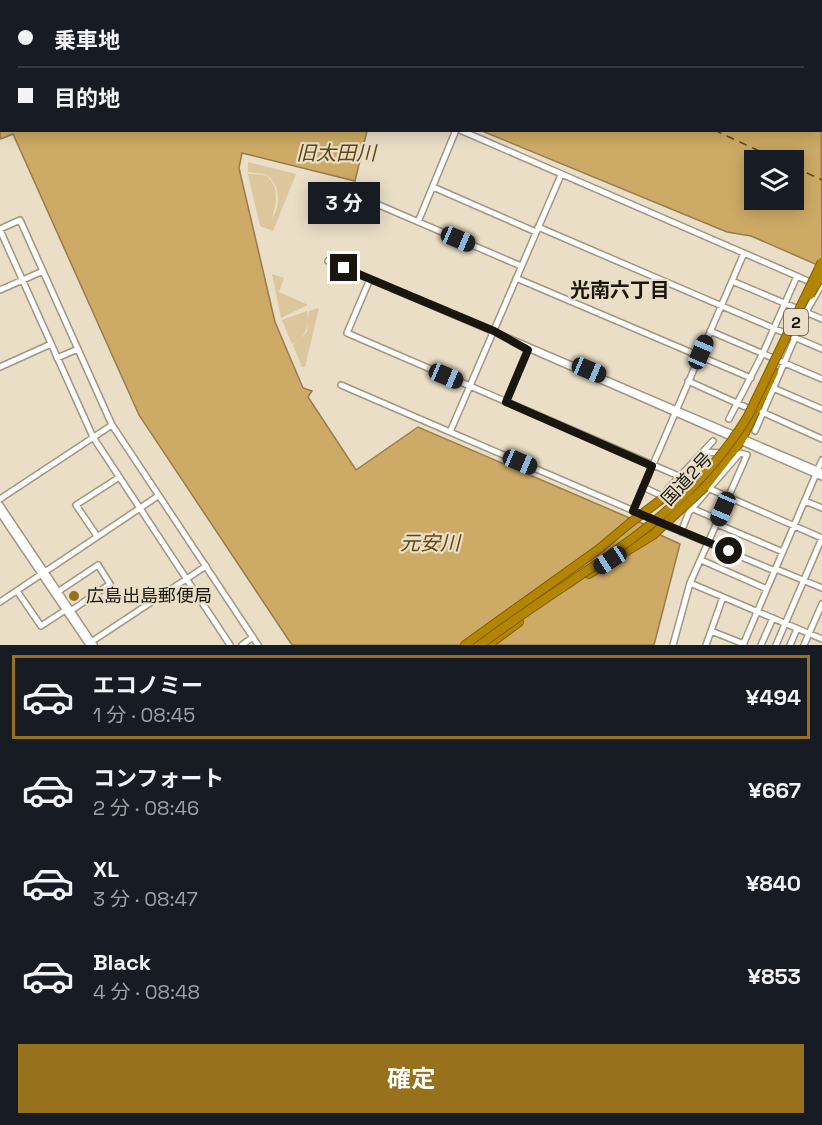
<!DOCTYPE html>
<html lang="ja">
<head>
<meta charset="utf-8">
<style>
	:root { --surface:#171b24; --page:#242831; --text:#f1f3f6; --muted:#9ea1a6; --line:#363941; --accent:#97711b }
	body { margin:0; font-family:"Space Grotesk","Noto Sans JP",sans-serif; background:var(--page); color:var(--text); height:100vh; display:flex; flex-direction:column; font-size:22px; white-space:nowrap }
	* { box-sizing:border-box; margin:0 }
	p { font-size:20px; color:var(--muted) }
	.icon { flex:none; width:33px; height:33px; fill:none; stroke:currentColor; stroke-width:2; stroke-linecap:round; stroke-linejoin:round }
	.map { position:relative; height:645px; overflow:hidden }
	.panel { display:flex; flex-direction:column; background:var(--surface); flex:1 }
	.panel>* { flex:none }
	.banner { position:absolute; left:0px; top:0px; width:822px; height:132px; box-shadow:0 3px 15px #0003; display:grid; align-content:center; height:132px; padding:0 18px; background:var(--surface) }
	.fabs { position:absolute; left:744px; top:150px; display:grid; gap:12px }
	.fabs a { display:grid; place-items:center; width:60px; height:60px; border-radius:0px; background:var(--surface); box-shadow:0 3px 15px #0003; font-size:30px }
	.end { position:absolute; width:27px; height:27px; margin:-14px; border:8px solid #1a150d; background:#fff; box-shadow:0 0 0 3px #fff }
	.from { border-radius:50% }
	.bubble { position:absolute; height:42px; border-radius:0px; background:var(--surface); box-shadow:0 3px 15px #0003; font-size:20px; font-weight:700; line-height:42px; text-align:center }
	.car { position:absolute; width:18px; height:36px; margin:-18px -9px; border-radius:8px; box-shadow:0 0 4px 2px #0007; background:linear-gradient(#222 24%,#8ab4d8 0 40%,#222 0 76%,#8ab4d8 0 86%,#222 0) }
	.banner b { display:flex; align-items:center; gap:21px; height:57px; font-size:22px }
	.banner b+b { border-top:2px solid var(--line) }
	.banner i { width:15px; height:15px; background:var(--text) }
	ul { padding:10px 0 0; list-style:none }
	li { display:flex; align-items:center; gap:18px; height:84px; margin:0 12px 9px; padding:0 6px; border:3px solid transparent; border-radius:0px }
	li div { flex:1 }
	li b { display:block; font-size:22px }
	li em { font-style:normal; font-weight:700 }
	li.on { border-color:var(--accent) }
	li>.icon { width:54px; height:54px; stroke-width:1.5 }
	.cta { display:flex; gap:12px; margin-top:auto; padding:12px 18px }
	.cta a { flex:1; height:69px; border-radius:0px; background:var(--accent); color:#fff; font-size:24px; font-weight:700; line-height:69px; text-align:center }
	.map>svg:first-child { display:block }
	.green { fill:#dbc69d }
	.water { fill:#cdaa65; stroke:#977d4b; stroke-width:1.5; fill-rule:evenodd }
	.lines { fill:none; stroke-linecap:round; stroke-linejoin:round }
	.ferry { stroke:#5f4711; stroke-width:1.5; stroke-dasharray:8 6; stroke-linecap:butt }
	.minor-casing { stroke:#a19680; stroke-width:8 }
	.highway-casing { stroke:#7e5e05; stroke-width:10 }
	.minor { stroke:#fff; stroke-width:5 }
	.highway { stroke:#b48501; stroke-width:8 }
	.highway-bridge-casing { stroke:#7e5e05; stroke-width:10; stroke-linecap:butt }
	.highway-bridge { stroke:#b48501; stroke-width:8 }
	.route { stroke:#1a150d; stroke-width:8 }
	.poi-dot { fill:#97711b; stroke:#eadec7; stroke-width:2 }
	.labels { text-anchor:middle; stroke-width:4.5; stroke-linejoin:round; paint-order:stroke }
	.shield { fill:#eadec7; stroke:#585145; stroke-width:1.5 }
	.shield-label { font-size:16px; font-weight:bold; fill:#1a150d }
	.street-label { font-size:18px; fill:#1a150d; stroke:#eadec7 }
	.poi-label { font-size:18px; fill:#1a150d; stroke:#eadec7; text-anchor:start }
	.water-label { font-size:20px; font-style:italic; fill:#5f4711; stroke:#eadec7 }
	.neighbourhood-label { font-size:20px; font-weight:bold; fill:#1a150d; stroke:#eadec7 }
</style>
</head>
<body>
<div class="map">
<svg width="822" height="645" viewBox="0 0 822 645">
	<rect width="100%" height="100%" fill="#eadec7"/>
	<!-- green -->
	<path class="green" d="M248,162l48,12 -23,57 -13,-5 -12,-52 17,1c16,11 11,29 7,44 9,-15 9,-35 -7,-45l-17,-2z
		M272,274l12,4 -5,14 29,13 -27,13z
		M319,308l-14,59h-3l-9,-22 14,-13 2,-21z
		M307,311c3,14 -1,26 -15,33l-10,-24z"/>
	<!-- water -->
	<path class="water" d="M0,0l568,1 -566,1v128l365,1 -12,50 -113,-28 -3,15 36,154 28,66 9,3 -4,6 48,73 62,-43 228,98 -1,3 35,16 -26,101h-362l-153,-230 -126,-281 -12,5 -1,-3z
		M821,118l1,149 -71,-31 -24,-4 -245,-101 338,-1zM754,160h40v40h-40z"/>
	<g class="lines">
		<!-- ferry -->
		<path class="ferry" d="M427,0l4,2
			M714,130l65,30
			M794,167l28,13"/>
		<!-- minor casing -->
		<g class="minor-casing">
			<path id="minor" d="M645,0h3
				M734,0l1,2
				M593,2l1,-2
				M759,2l4,-2
				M802,2v-2
				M820,33l2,-2
				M820,44l2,1
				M820,57l2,1
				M820,84l2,1
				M460,130l362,157
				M561,175l-111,257 205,88
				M433,187l103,45
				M358,196l163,70
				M418,222l38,-92
				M538,227l284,122
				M0,229l20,-9 92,205 146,220
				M0,230l93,207 137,208
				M328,261l494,211
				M516,278l235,100
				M370,279l-23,54 334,144
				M732,281l90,38
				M0,290l43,-19
				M710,331l112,48
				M514,342l308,135
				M57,358l21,-9
				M0,367l51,-23
				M688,381l64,29
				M341,385l109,47
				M773,388l49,21
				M506,402l22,-53
				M762,412l60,27
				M729,419l34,-66 34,-77
				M755,431l51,-119 15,-26
				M704,452l19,1
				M643,487l34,16
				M710,489l112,49
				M667,490l46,-49
				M0,499l112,-74
				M805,501l17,7
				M0,505l94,140
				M691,508l28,12
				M633,511l111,-258
				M0,513l89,132
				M663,524l112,47
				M717,524l66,28
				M97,536l-21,-31 42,-27
				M701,560l66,29
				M776,569l46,19
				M690,583l132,56
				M17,591l24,35 26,-17
				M56,593l42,-28 12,19 -41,28
				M0,602l158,-106
				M711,631l33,13
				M91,642l115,-76
				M242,645l11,-8
				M673,645l17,-62 57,-128 -7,-2 -51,59 -8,20
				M706,645l17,-48
				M743,645l79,-185
				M761,645l12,-27
				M776,645l46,-107
				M790,645l7,-16
				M804,645l18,-41"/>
		</g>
		<!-- highway casing -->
		<g class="highway-casing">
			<path id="highway" d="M705,487l36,-46 33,-69
				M589,574l64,-39
				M465,645l134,-96 31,-26
				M488,645l31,-23"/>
		</g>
		<!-- minor -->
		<use href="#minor" class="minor"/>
		<!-- highway -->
		<use href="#highway" class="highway"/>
		<!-- highway-bridge casing -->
		<g class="highway-bridge-casing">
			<path id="highway-bridge" d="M810,295l12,-21
				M630,523l65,-49
				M653,535l52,-48
				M480,645c98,-75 202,-120 268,-229l74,-154"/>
		</g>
		<!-- highway-bridge -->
		<use href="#highway-bridge" class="highway-bridge"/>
	</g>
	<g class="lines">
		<!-- route -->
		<path class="route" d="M344,268l150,63 34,19 -22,52 146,64 -19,45 96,40"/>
	</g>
	<!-- markers -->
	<circle class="poi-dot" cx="74" cy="596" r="6"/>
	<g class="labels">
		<!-- shield labels -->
		<rect class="shield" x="784" y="309" width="24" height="26" rx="4.5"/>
		<g class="shield-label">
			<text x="796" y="328">2</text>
		</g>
		<!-- street labels -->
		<g class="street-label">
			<text transform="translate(687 479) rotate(-47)" y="6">国道2号</text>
		</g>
		<!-- poi labels -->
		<g class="poi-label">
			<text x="86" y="602">広島出島郵便局</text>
		</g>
		<!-- water labels -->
		<g class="water-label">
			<text x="336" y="160">旧太田川</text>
			<text x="430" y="550">元安川</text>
		</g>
		<!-- neighbourhood labels -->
		<g class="neighbourhood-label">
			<text x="620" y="297">光南六丁目</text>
		</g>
	</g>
</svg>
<div class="fabs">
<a><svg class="icon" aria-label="layers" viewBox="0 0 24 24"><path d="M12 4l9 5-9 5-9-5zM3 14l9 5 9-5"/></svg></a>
</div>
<i class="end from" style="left:729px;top:551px"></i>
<i class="end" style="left:344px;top:268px"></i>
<div class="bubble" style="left:308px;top:182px;width:72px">3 分</div>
<i class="car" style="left:458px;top:239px;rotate:113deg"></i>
<i class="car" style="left:701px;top:352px;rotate:23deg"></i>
<i class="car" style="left:589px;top:370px;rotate:113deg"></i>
<i class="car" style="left:446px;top:376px;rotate:113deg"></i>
<i class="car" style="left:520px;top:462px;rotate:113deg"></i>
<i class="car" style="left:723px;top:509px;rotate:203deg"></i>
<i class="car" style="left:610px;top:560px;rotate:237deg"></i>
<div class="banner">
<b><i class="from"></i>乗車地</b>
<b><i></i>目的地</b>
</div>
</div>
<section class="panel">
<ul>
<li class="on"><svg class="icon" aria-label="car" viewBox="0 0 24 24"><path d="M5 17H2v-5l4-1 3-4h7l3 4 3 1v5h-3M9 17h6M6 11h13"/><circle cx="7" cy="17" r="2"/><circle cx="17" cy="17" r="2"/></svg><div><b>エコノミー</b><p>1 分 · 08:45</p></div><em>¥494</em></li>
<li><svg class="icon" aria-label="car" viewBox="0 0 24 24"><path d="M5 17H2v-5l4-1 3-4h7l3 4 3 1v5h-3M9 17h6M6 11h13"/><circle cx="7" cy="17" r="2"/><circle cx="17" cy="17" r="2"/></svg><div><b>コンフォート</b><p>2 分 · 08:46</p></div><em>¥667</em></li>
<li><svg class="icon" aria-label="car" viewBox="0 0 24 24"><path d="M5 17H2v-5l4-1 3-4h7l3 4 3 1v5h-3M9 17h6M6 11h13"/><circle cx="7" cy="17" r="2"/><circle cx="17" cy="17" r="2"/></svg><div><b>XL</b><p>3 分 · 08:47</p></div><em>¥840</em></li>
<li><svg class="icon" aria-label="car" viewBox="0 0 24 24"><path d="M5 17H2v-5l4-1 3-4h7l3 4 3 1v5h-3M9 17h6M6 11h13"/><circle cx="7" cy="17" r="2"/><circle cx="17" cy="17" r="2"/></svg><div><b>Black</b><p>4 分 · 08:48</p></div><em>¥853</em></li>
</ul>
<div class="cta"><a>確定</a></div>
</section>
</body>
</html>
